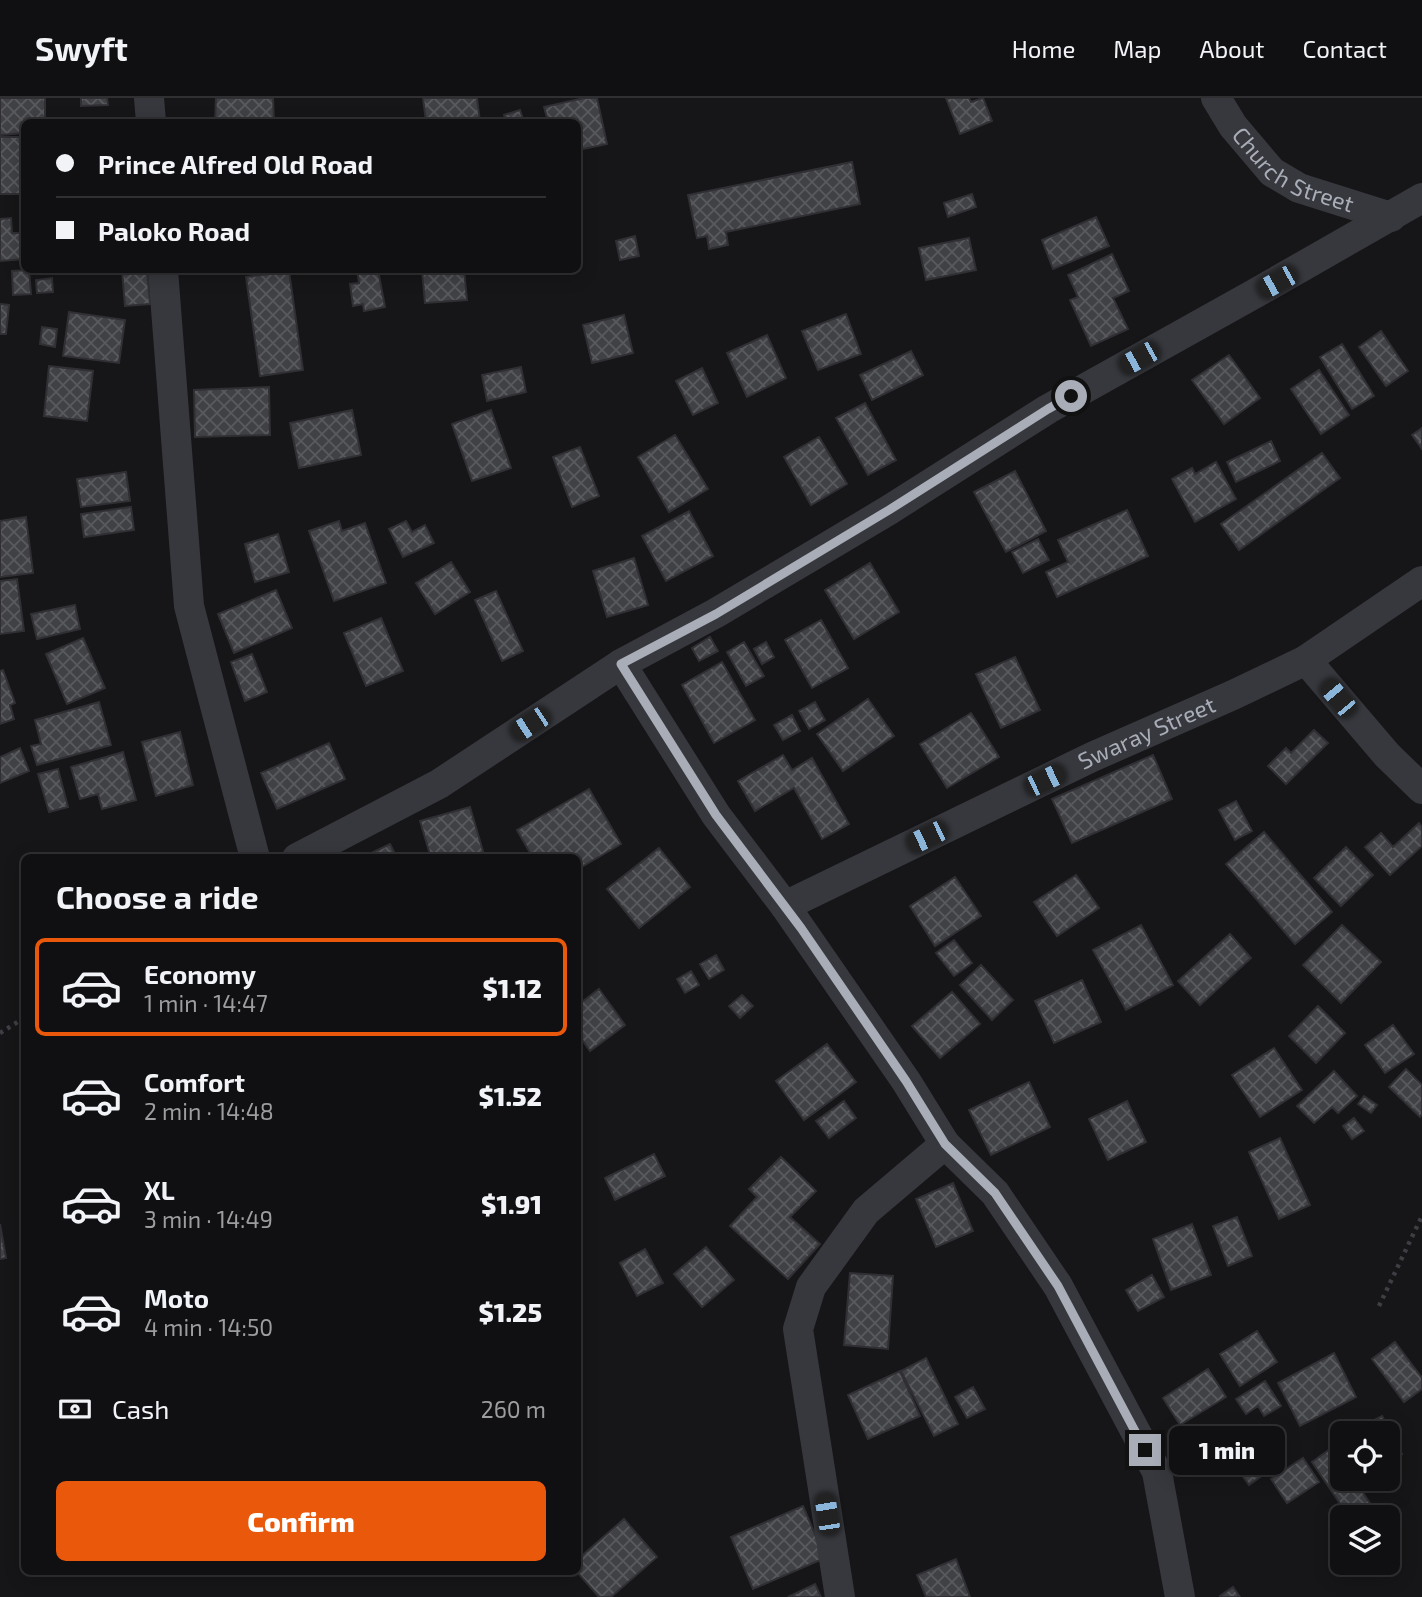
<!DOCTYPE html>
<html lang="en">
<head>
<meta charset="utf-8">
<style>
	:root { --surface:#101012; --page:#1e1e20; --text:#f1f3f6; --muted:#9c9d9f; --line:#303032; --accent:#ea580c }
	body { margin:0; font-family:"Exo 2",sans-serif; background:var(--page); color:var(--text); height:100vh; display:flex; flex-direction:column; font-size:26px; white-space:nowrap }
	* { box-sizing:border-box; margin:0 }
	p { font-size:23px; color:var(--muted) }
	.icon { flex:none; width:38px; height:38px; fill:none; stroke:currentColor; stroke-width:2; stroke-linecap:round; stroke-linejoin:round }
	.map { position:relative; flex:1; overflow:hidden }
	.panel { position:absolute; left:21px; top:756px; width:560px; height:721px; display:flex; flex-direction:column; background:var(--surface); border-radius:10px; box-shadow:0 4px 18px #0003,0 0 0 2px var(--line) }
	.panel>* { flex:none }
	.banner { position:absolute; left:21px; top:21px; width:560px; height:154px; border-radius:10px; box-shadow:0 4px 18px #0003,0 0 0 2px var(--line); display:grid; align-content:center; height:154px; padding:0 35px; background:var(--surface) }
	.fabs { position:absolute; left:1330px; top:1323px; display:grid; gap:14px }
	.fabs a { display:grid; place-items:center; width:70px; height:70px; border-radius:10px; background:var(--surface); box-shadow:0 4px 18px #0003,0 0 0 2px var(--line); font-size:35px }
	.end { position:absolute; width:32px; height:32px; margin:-16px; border:9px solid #a8adb8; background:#111; box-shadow:0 0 0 4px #111 }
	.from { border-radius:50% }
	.bubble { position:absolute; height:49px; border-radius:10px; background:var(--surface); box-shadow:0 4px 18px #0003,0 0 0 2px var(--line); font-size:23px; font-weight:800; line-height:49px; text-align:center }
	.car { position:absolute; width:21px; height:42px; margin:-21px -10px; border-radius:9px; box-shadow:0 0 5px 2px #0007; background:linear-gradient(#222 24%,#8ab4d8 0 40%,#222 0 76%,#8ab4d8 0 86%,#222 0) }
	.banner b { display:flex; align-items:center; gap:24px; height:66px; font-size:26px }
	.banner b+b { border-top:2px solid var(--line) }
	.banner i { width:18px; height:18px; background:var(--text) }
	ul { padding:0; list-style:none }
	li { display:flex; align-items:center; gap:21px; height:98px; margin:0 14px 10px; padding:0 21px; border:4px solid transparent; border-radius:10px }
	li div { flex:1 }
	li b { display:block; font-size:26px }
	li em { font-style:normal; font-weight:800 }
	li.current { border-color:var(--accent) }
	li>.icon { width:63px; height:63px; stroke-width:1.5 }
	h2 { padding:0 35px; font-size:32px; line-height:84px }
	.pay { display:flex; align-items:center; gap:18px; height:77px; padding:0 35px; font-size:26px }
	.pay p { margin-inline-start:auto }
	.button { display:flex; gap:14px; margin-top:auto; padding:14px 35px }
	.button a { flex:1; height:80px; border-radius:10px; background:var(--accent); color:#fff; font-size:28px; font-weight:800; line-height:80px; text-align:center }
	header { display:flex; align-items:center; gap:42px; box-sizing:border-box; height:98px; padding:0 35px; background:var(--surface); border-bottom:2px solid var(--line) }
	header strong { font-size:33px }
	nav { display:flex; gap:38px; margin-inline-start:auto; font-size:24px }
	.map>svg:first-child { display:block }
	.building { fill:url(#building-cross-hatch); stroke:#303034; stroke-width:2 }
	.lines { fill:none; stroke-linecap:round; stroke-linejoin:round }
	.path { stroke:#3d3f44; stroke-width:4.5; stroke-dasharray:3.5 5; stroke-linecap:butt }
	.minor { stroke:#37383d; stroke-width:30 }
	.route { stroke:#a8adb8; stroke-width:9 }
	.labels { text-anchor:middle; stroke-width:5; stroke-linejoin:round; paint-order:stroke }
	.street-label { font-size:23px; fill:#a8adb8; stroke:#111113 }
</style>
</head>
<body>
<header>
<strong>Swyft</strong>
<nav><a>Home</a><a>Map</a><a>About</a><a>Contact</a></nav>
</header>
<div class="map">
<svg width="1422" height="1499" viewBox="0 0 1422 1499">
	<defs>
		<pattern id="building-cross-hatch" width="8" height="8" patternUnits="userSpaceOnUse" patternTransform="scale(1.75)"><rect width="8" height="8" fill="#404145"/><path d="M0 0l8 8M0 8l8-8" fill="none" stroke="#595a5e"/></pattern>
	</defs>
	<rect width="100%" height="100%" fill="#161618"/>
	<!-- building -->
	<path class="building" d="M0,0h45v24h-21v11l-24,2z
		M81,0h26l1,7 -27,1z
		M216,0h57l1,24h-59z
		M423,0h54l3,24h-54z
		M584,0h13l10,46 -29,6v-28h-30l-4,-15z
		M946,0h23l2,4 12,-4 9,23 -32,13z
		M520,12l4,12h-18l-2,-7z
		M0,39h24v57h-24z
		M852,64l8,42 -134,28 2,13 -19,4 -2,-13 -10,2 -9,-43z
		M972,96l4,13 -28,10 -4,-14z
		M1096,119l13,29 -56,23 -11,-29z
		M11,120l1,15h11l1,26 -24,2v-42z
		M635,138l4,20 -19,4 -4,-19z
		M969,140l7,32 -50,10 -7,-32z
		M1112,156l17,37 -16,7 15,31 -37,17 -21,-46 8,-3 -10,-22z
		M29,172l2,24 -18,1 -1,-24z
		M122,172h25l3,34 -25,2z
		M357,172h21l7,37 -21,4 -1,-7 -10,2 -3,-22 9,-1z
		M422,172h42l3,30 -42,3z
		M289,173l14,99 -43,6 -14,-99z
		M52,180l1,14 -16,1 -1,-13z
		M0,206l9,1 -3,29h-6z
		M69,214l56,8 -6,43 -56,-7z
		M846,216l15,40 -43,16 -16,-39z
		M624,217l9,38 -41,10 -9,-38z
		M42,229l15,2 -2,18 -15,-3z
		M1381,233l27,40 -22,15 -27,-39z
		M767,237l19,43 -39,19 -20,-44z
		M1342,246l32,52 -22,13 -32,-52z
		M911,253l12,24 -51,25 -12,-25z
		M1229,257l31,43 -36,26 -32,-44z
		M49,268l44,5 -6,50 -43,-5z
		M521,269l5,25 -39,9 -5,-26z
		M702,270l16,35 -25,12 -17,-34z
		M1319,272l30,45 -28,19 -30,-45z
		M269,289l1,48 -75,2 -1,-47z
		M865,305l31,57 -28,15 -32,-57z
		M352,312l9,45 -62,13 -9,-45z
		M491,312l20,58 -39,13 -20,-57z
		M1422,330v21l-10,-14z
		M675,337l33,54 -39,23 -31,-55z
		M819,339l28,47 -36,21 -27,-48z
		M1271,343l9,20 -44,21 -9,-20z
		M580,349l19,49 -27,11 -19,-50z
		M1322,355l18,25 -101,72 -18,-26z
		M1216,364l20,37 -41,23 -23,-43 20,-11 3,6z
		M1015,373l31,60 -40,21 -32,-60z
		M126,374l4,29 -49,6 -4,-28z
		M131,409l3,23 -50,7 -3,-23z
		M1127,412l21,46 -91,41 -11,-25 22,-10 -10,-22z
		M689,413l24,45 -47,25 -24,-45z
		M26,419l7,56 -33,4v-56z
		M339,423l3,10 23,-8 21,60 -52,18 -25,-70z
		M406,423l6,11 13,-7 9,18 -31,14 -14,-28z
		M278,436l11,38 -34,10 -10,-38z
		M1038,441l11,21 -26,13 -11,-21z
		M634,460l14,47 -41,12 -14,-46z
		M451,464l19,30 -35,22 -19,-31z
		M870,465l29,49 -45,27 -29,-49z
		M17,481l7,52 -24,3v-53z
		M276,492l16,38 -58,25 -16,-39z
		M496,493l27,60 -21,10 -27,-61z
		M75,507l5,24 -43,10 -6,-25z
		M381,520l22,53 -37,15 -22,-53z
		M821,522l27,48 -36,20 -27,-48z
		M710,539l8,14 -19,10 -7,-13z
		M83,540l22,50 -38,16 -21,-50z
		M744,544l20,34 -18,10 -19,-34z
		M766,544l8,15 -12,7 -8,-15z
		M252,556l15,38 -22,9 -14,-39z
		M1015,559l25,53 -39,18 -25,-54z
		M722,564l33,58 -41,23 -32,-58z
		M3,572l12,33 -5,2 4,14 -14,5v-53z
		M868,601l26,37 -51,35 -26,-37z
		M99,604l12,43 -74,20 -6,-19 10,-2 -6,-24z
		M815,604l10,18 -16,9 -10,-18z
		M971,615l28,44 -52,31 -27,-44z
		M792,617l8,16 -17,9 -9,-15z
		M1314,632l14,13 -42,41 -18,-18 18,-18 5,5z
		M180,634l13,53 -37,11 -14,-54z
		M329,645l16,36 -68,30 -16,-36z
		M20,650l9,23 -29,12v-26z
		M123,654l13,48 -34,9 -4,-15 -18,5 -9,-32z
		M783,657l9,15 20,-12 37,66 -27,15 -28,-51 -39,23 -17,-30z
		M1153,657l19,44 -100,44 -20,-44z
		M58,671l10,38 -19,5 -11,-38z
		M589,691l32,55 -43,25v-11h-45l-16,-28z
		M1236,703l16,30 -17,9 -16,-30z
		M470,709l15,51h-54l-11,-37z
		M1419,725l3,4v19l-32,29 -25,-28 16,-14 12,14z
		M1264,734l68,80 -37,32 -69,-80z
		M390,746l7,14h-29l-1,-3z
		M1346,749l27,28 -32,31 -27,-28z
		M659,750l31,39 -51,41 -32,-39z
		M1076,777l23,33 -42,28 -23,-34z
		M955,779l26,39 -46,30 -25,-40z
		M1141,827l32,60 -47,25 -33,-60z
		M1342,827l39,37 -40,41 -38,-38z
		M1230,836l21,24 -51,47 -22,-24z
		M954,842l18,23 -18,13 -18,-23z
		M716,857l8,15 -15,9 -9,-15z
		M981,867l32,35 -21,20 -32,-35z
		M691,873l8,14 -14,8 -8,-14z
		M1082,882l19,42 -47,21 -19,-42z
		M599,891l26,36 -35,26 -12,-17v-29z
		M952,894l28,32 -40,34 -28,-32z
		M742,897l11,11 -13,12 -11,-12z
		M1318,908l27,27 -29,30 -27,-27z
		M1393,927l21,29 -29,19 -20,-28z
		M827,946l29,38 -52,38 -28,-39z
		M1274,950l28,42 -42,27 -28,-42z
		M1406,971l16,16v29l-2,3 -31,-30z
		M1334,973l23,25 -19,17 -6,-6 -18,16 -17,-17z
		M1029,984l21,45 -59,28 -22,-45z
		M1364,998l13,9 -6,8 -13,-9z
		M844,1003l12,17 -27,20 -13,-17z
		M1127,1003l19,41 -38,18 -19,-41z
		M1354,1020l10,13 -12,8 -9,-13z
		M1280,1040l30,67 -31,14 -30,-67z
		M654,1056l11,22 -50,24 -10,-22z
		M781,1059l35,34 -26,26 30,27 -32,35 -58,-53 27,-29 -8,-8z
		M953,1085l20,48 -37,16 -20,-48z
		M1237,1119l15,39 -24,10 -15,-40z
		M0,1126l6,34 -6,1z
		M1192,1126l19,51 -40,15 -18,-51z
		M706,1149l28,33 -32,27 -28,-33z
		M645,1151l18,34 -26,13 -17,-33z
		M850,1175l43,3 -5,73 -44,-4z
		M1152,1177l12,22 -26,14 -12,-21z
		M1257,1233l20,31 -37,24 -20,-32z
		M1395,1244l27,36v11l-18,13 -32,-43z
		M1334,1255l22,44 -56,29 -22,-43z
		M926,1260l32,66 -24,12 -33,-65z
		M1208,1271l18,28 -46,28 -17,-27z
		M900,1273l20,45 -52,23 -20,-44z
		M1265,1283l16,25 -17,10 -6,-10 -12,8 -10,-15z
		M973,1289l12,22 -18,9 -12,-21z
		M1382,1318l20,38 -14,7v-28h-39z
		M1259,1327l25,35 -35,25 -25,-35z
		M1333,1349l9,14v18h12l25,38h-30l-37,-55z
		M1303,1360l16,24 -32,21 -16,-24z
		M803,1408l22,52 -72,31 -22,-52z
		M624,1421l33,38 -46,40h-12l-22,-25 1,-13z
		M1390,1423l7,12 -9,6v-17z
		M1342,1435v21l-9,-15z
		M956,1461l14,38h-44l-9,-22z
		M815,1486l6,13h-33z
		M1233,1489l7,10h-19l-1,-1z"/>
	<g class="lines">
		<!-- path -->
		<path class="path" d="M0,935l24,-15
			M1379,1208l43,-90"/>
		<!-- minor -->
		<g class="minor">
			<path d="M149,0l2,24"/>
			<path id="s1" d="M1216,0l17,28 39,46 27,16 92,29"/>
			<path d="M163,172l26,336 66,252"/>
			<path d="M1306,562l81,95 35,34"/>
			<path d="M621,566l95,151 69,91 121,175 39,63 50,49 63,93 99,186 23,125"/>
			<path d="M297,760l142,-74 182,-120 95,-51 173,-103 159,-101 206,-115 168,-96"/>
			<path id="s2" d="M785,808l307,-149 141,-62 73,-35 116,-79"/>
			<path d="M840,1499l-42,-268 13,-42 55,-76 79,-67"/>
		</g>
	</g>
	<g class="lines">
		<!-- route -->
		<path class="route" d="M1071,298l-23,13 -159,101 -173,104 -95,50 95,151 85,113 105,153 39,63 50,49 63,93 87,164"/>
	</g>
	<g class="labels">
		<!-- street labels -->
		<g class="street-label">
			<text dy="8" stroke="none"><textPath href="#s1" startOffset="110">Church Street</textPath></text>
			<text dy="8" stroke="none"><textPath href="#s2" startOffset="401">Swaray Street</textPath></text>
		</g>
	</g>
</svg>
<div class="fabs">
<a><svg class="icon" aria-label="locate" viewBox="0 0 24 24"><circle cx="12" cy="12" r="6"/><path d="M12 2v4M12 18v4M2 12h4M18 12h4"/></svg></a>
<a><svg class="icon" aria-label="layers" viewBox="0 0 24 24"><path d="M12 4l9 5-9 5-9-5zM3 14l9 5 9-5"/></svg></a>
</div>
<i class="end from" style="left:1071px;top:298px"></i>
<i class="end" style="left:1145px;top:1352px"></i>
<div class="bubble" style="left:1169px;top:1328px;width:116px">1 min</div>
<i class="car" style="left:1277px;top:184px;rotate:241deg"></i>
<i class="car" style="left:1139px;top:260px;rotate:241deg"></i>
<i class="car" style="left:1338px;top:600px;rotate:320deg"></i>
<i class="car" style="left:530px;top:626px;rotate:237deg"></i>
<i class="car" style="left:1045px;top:682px;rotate:64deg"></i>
<i class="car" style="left:927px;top:739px;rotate:244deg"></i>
<i class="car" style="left:827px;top:1416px;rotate:351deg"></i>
<div class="banner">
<b><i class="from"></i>Prince Alfred Old Road</b>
<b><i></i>Paloko Road</b>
</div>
<section class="panel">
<h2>Choose a ride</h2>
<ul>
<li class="current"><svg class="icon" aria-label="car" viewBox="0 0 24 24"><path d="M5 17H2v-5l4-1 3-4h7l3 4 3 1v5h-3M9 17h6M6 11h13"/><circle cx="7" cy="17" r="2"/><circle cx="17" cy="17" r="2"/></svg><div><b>Economy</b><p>1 min · 14:47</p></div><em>$1.12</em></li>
<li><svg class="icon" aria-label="car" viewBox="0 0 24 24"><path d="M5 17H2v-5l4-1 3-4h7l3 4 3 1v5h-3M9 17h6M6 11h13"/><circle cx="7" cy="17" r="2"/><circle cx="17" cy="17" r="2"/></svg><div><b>Comfort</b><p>2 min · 14:48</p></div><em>$1.52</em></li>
<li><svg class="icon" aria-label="car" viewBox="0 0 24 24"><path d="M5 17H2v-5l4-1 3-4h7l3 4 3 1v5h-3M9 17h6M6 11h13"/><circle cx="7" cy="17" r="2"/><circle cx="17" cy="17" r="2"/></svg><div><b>XL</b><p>3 min · 14:49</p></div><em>$1.91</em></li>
<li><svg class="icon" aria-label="car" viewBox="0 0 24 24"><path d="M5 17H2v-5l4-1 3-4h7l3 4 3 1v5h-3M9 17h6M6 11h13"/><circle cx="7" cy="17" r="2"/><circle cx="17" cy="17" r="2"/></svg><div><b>Moto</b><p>4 min · 14:50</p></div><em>$1.25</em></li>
</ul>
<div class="pay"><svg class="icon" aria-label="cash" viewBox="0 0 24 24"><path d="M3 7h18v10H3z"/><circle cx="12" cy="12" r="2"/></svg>Cash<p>260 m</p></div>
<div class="button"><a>Confirm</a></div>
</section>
</div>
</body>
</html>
